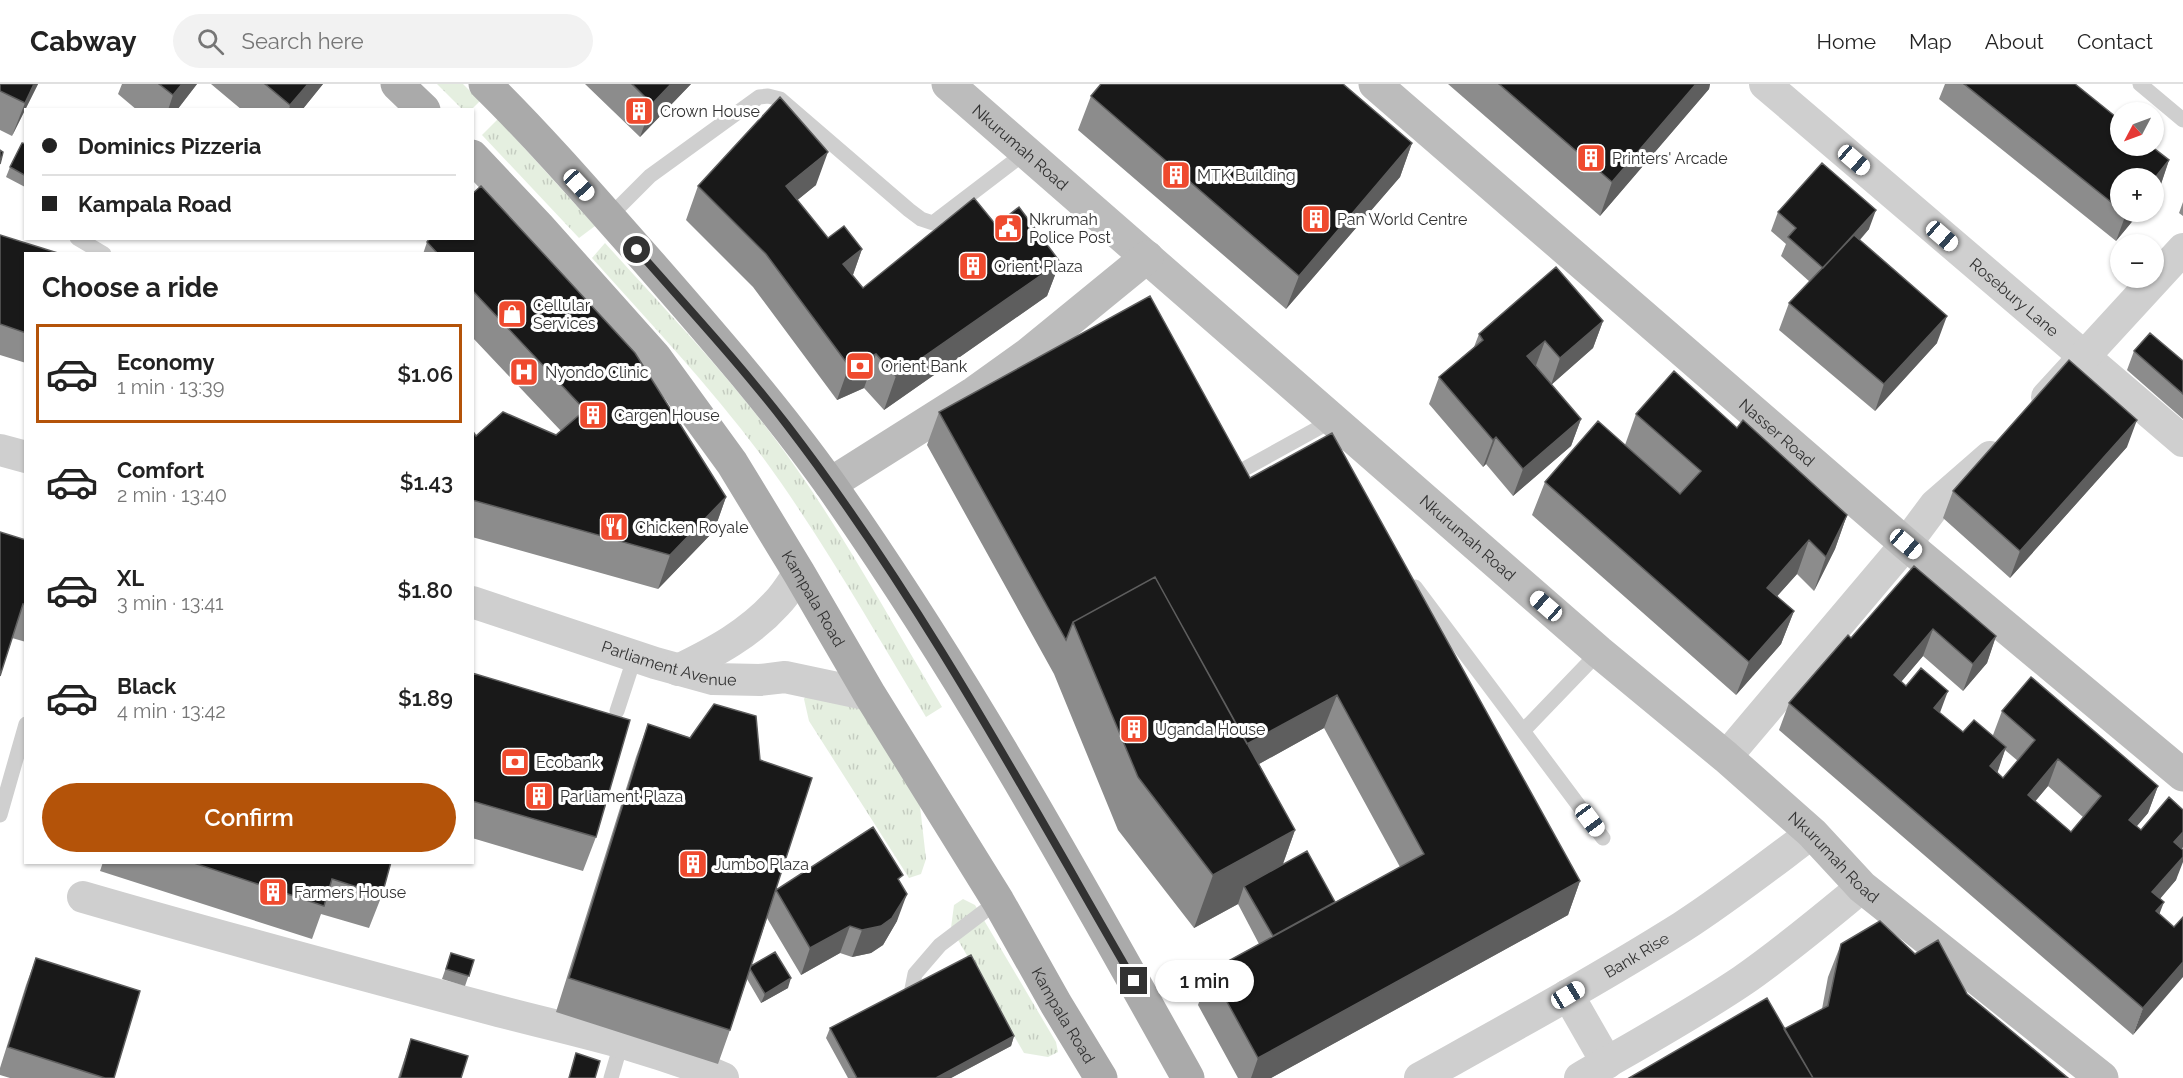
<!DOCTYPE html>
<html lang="en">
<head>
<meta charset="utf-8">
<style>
	:root { --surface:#fff; --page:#f2f2f2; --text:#222; --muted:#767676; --line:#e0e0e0; --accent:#b45309 }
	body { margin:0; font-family:Raleway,sans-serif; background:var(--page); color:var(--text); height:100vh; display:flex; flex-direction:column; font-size:22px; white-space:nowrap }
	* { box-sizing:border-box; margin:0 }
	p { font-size:20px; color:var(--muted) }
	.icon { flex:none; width:33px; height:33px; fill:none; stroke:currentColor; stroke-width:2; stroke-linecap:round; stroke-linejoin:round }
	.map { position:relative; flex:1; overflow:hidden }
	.drawer { position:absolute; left:24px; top:168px; width:450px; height:612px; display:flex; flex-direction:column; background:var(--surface); border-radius:0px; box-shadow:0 2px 4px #0004 }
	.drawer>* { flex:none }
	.hud { position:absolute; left:24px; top:24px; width:450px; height:132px; border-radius:0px; box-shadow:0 2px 4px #0004; display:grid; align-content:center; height:132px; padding:0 18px; background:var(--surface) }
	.needle { width:39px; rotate:229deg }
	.controls { position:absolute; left:2110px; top:18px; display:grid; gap:12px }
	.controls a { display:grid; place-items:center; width:54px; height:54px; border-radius:50%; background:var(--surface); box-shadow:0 2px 4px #0004; font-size:30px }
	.end { position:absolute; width:27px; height:27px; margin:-14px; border:8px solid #323232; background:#fff; box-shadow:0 0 0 3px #fff }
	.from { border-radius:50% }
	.bubble { position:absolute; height:42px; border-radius:21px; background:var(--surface); box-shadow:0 2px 4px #0004; font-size:20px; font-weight:600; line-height:42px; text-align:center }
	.car { position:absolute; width:18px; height:36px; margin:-18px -9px; border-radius:8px; box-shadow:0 0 4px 2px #0007; background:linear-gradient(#fff 24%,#345 0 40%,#fff 0 76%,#345 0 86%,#fff 0) }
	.hud b { display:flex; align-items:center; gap:21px; height:57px; font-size:22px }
	.hud b+b { border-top:2px solid var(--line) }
	.hud i { width:15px; height:15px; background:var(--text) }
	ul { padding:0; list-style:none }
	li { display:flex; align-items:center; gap:18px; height:99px; margin:0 12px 9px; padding:0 6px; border:3px solid transparent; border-radius:0px }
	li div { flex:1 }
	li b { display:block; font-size:22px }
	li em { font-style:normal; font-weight:600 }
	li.selected { border-color:var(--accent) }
	li>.icon { width:54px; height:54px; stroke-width:1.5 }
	h2 { padding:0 18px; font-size:27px; line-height:72px }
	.action { display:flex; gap:12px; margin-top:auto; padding:12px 18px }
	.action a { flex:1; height:69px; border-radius:36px; background:var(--accent); color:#fff; font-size:24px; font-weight:600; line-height:69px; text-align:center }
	header { display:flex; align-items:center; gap:36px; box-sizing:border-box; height:84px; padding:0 30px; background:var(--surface); border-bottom:2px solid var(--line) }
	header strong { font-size:28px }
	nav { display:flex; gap:33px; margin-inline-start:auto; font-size:21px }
	.search { width:420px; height:54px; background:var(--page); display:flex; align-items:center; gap:15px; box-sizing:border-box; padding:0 21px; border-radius:33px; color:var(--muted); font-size:22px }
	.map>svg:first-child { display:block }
	.grass { fill:url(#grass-tufts) }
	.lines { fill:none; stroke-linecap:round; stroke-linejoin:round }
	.lane { stroke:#cfcfcf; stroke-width:15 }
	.street { stroke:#cfcfcf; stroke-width:32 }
	.secondary { stroke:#bcbcbc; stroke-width:33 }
	.primary { stroke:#aaa; stroke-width:33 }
	.wall { fill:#8c8c8c; fill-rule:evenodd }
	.shaded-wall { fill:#5e5e5e }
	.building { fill:#191919; stroke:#5e5e5e; stroke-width:1.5; fill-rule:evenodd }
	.route { stroke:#323232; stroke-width:8 }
	.labels { text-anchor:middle; stroke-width:6; stroke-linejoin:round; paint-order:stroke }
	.poi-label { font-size:16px; fill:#323232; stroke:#fff; text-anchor:start }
	.street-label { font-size:16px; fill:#323232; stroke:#fff }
</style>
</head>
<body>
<header>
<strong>Cabway</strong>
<div class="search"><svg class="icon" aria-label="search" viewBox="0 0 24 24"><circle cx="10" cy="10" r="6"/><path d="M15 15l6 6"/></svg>Search here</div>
<nav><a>Home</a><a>Map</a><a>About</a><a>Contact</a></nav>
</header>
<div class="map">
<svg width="2183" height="994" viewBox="0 0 2183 994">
	<defs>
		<pattern id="grass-tufts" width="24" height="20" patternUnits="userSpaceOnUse" patternTransform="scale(1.5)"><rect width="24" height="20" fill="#e5efe0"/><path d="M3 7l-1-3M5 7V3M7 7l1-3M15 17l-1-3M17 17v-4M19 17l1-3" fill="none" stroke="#c5cdc1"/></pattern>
	</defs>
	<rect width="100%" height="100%" fill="#fff"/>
	<!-- grass -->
	<path class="grass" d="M437,0h26l17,17 -8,8h-10z
		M498,35l97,107 -16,12 -97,-103z
		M605,159c65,72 134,143 189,222 54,76 100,162 148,242l-16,10c-53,-88 -104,-179 -165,-262 -52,-70 -112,-133 -169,-197z
		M812,600h36l72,122 6,53 -5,15 -12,4 -100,-157 -5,-22z
		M963,815l12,6 81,137 2,10 -10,5 -24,-4 -73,-125 3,-23z"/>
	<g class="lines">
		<!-- lane -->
		<path class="lane" d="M2140,0l43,36
			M609,133l41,-41 109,-79 9,-1 12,3 129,111 12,9 12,4 93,-71
			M77,154l27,16
			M1228,394l105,-58
			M1415,503l108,144
			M1599,568l-76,79 80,107
			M617,627l18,-55
			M0,731l26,-91
			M911,910l4,-20 25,-29 58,-44
			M611,994l10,-34"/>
		<!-- street -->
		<g class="street">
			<path id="s1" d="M1765,0l418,357"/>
			<path d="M2047,313l136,-148"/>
			<path d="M0,366l26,7"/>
			<path id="s2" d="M472,518l183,61 58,16 47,1 25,-3 85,18"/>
			<path d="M678,586c37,-18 71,-36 99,-67 9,-9 15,-20 22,-30"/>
			<path d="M1726,673l180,-213 29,-39 55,-48"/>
			<path d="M83,813c134,39 269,75 404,111 77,21 162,37 236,70"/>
			<path d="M1568,911l39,68"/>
			<path id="s3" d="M1420,994c88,-49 176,-97 262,-151 45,-29 87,-62 130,-94"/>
			<path d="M1580,994c55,-32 110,-62 162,-97 42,-29 81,-62 120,-94"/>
		</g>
		<!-- secondary -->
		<g class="secondary">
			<path id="s4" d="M948,0l651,568 127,105 86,76 50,54 240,191"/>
			<path id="s5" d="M1375,0l531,460 277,231"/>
			<path d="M830,400l144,-91 53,-38 120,-98"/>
		</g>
		<!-- primary -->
		<g class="primary">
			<path d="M397,0l27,26"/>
			<path d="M485,0c58,57 112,120 166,181 62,71 124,142 179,219 133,189 245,392 358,594"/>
			<path id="s6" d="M472,72l66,70 117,131 77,106 67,110 71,122 128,206 58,103 45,74"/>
		</g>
	</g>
	<!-- wall -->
	<path class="wall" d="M0,0h38l-26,52 -12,-6z
		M122,0h75l-20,26h-40l-19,-16z
		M211,0h112l-21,26h-60z
		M585,0h106l-51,53z
		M1448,0h262l-1,5 -109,127z
		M1945,0h130l46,37v25h30l18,14 -9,27 -6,7v-16h-33v34h19l-24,29 -177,-142z
		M1091,12l321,47 -12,34 -114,132 -208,-179z
		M26,60l-1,43 -19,-10 4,-10z
		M816,101l-19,15 31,38 34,11 -9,26 10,13 133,-63 64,37 -13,34 -163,114 -20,-22 -27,12 -84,-113 -67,-67 12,-34z
		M481,102l154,167 91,144 -12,34 -56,58 -186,-52v-107l4,6 27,-24 53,23 5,-4 -89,-94v-83h-49l4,-12 3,-4h42v-44z
		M2183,118v14l-4,-3z
		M1778,128l91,17 -9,11 77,103 -62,68 -96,-81 10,-27 21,-21 -29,-26 5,-12 -15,-13z
		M0,151l26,19v109l-26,-8z
		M1603,237l-10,27 -42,37 30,34 -10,27 -58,50 -27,-32 -3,3 -54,-63 10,-27 35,-30 5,-13z
		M2134,267l49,10v58l-56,-49z
		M939,328l311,66 330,403 -12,34 -297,163h-33l-40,-73 12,-34 49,-27 -21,-40 -44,24 -76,-98 -64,-156 -127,-229zM1324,644l76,139 -65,35 -52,-38 12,-34 -36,-66z
		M1636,330l101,14 110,87 -12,34 -21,42 -17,-17 -20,22 17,15 -13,33 -45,51 -204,-180 13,-33 80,-37z
		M2127,363l-117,131 -67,-60 10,-27z
		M26,456v102l-14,-4z
		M1914,482l82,70 -9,27 -24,28 -40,-35 -22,26 62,50 30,3 9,-24 156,75 -10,27 -12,14 5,3 42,17 -1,2 -6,31 -16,18 -1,16 15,13 -41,108 -354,-305 10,-27 62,-65zM2005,666l13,11 -15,17 -6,-6zM2048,702l35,31 -12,15 -36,-31z
		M472,589l124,164 -13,34 -111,-33z
		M648,640l112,36 16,130 125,-7 -4,38 -14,24 -12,8 -19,4 -12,-4 -39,22 -34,-57 -16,48 37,22 -27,15 -14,-24 -17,51 -12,34 -162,-52 80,-255z
		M103,778h288l-9,33 -13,33 -48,-14 -9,25 -212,-68z
		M1841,860l74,10 52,40 -183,35 38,-20 6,-32z
		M451,869l23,7 -9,26 -23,-7z
		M36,874l78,120h-104l-10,-3v-7l26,-83z
		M830,944l184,8 -3,10 -60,32h-103l-22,-40z
		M411,955l50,39h-63z"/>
	<!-- shaded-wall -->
	<path class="shaded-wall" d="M34,0h4l-26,52 13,-33z
		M182,0h15l-20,26h-9l5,-15z
		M308,0h15l-21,26h-13l1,-5z
		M671,0h20l-51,53 12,-33z
		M1696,0h14l-1,5 -109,127 12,-34z
		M1412,59l-12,34 -114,132 13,-33z
		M828,68l-12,33 -43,35 13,-34z
		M2169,76l-9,27 -6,7v-15z
		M1876,126l-7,19 -52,59 6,-19z
		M2128,128h12l-24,29 10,-27z
		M862,165l-12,34 -7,-19z
		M1060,178l-13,34 -163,114 12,-34z
		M1947,232l-10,27 -62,68 9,-27z
		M1603,237l-10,27 -42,37 9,-27z
		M1545,257l-10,27 -8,-12z
		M876,270l-12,34 -27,12 12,-34z
		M1581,335l-10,27 -58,50 10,-27z
		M2137,336l-10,27 -117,131 10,-27z
		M1496,353l-10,27 -3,3 10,-27z
		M726,413l-12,34 -56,58 12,-34z
		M1847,431l-12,34 -21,42 12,-34z
		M1809,456l-12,34 -42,47 12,-33z
		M1794,527l-13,33 -45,51 13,-33z
		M1933,545l-10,27 -39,46 10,-27z
		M1996,552l-9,27 -24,28 10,-27z
		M1948,607l-10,27 -4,-10z
		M1337,611l-13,33 -103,57 13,-34z
		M2006,663l-9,27 -7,-8z
		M2058,675l-10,27 -30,36 10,-27z
		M2158,702l-10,27 -29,34 10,-27z
		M1295,746l-19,53 -32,3 -6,18 -44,24 19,-53z
		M2183,748v15l-19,22 10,-27z
		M2183,773v5l-7,18 -33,39 9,-27z
		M1580,797l-12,34 -297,163h-20l7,-20z
		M907,810l-10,27 -14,24 -12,8 -19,4 10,-27z
		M2164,818l-10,26 2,-17z
		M850,842l-10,27 -39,22 9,-27z
		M2183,878v15l-50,58 10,-27z
		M791,894l-3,10 -27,15 4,-9z
		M1014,952l-3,10 -60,32h-15z"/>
	<!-- building -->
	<path class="building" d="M0,0h34l-9,19 -25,-12z
		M159,0h23l-9,11z
		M265,0h43l-18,21z
		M632,0h39l-19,20z
		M1101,0h242l69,59 -113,133 -208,-180z
		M1499,0h197l-84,98z
		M1964,0h111l46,37v25h30l18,14 -15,19 -33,-1v32z
		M780,13l48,55 -42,34 42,52 16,-12 18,23 -19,15 20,24 111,-90 22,27 23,-18 41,55 -164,114 -20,-22 -27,12 -83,-112 -68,-68z
		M22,59l4,1v32l-16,-9z
		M0,66l3,2 -3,12z
		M1822,79l54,47 -53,58 -35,-31 8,-9 -18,-16z
		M481,102l154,167 91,144 -56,58 -198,-55v-70l4,6 27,-24 53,23 29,-25 -113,-120v-36h-34l-11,-12 3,-4h42v-44z
		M0,151l61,19h-35v79l-26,-9z
		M1854,151l93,81 -63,68 -95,-81z
		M1556,183l47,54 -43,37 -15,-17 -18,15 54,63 -58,50 -27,-32 -3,3 -54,-63 44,-37 -4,-6z
		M1150,212l100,182 82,-45 248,448 -322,177 -48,-87 214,-117 -87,-159 -90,49 -92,-167 -82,45 -7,18 -127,-228z
		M2150,249l33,28v33l-49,-43z
		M2069,276l68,60 -117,131 -67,-60z
		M1674,287l63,57 6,-8 104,95 -21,42 -17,-17 -42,48 27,23 -45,51 -204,-180 53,-61 82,73 21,-23 -65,-57z
		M0,448l26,8v65l-3,-1 -23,72z
		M1914,482l82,70 -23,28 -40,-35 -39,46 12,11 15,-18 27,23 -14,17 29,24 11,-12 32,27 -16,19 13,12 32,-38 -33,-29 29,-34 127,109 -29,34 12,10 28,-33 14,13v22l-9,10 9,8v7l-31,35 12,10 -8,9 18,16 9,-10v45l-40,46 -354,-305 59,-68 3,3zM2058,675l43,37 -30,36 -43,-37z
		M1155,493l140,253 -82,45 -75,-98 -65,-155z
		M472,589l158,47 -34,117 -124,-36z
		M714,620l42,12 4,44 52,18 -82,252 -161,-52 79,-254 42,14z
		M873,743l30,48 -5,4 9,15 -15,24 -11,8 -19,4 -12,-4 -40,22 -34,-58z
		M1307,767l28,51 -62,34 -29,-50z
		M191,778h200l-9,33 -50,-16 -8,27z
		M1880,837l35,33 23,-14 29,54 101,84h-255l-29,-49 44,-23 13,-62z
		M775,868l16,26 -26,16 -15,-25 1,-3z
		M451,869l23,7 -5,16 -23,-7z
		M971,871l43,81 -78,42h-79l-27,-50z
		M36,874l104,33 -26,87h-9l-97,-31z
		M1767,914l46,80h-184z
		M411,955l57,17 -7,22h-61z
		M576,969l24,8 -5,17h-26z"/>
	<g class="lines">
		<!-- route -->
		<path class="route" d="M637,166c51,58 103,114 150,175 133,173 238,368 347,556"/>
	</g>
	<!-- icons -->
	<defs>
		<g id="building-square" transform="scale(1.5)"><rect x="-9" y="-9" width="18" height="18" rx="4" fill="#ef4a2e" stroke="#fff"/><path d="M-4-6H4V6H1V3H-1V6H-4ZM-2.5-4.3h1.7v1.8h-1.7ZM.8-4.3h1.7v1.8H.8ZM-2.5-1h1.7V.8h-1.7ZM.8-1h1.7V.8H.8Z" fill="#fff"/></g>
		<g id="civic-square" transform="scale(1.5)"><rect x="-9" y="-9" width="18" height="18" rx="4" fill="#ef4a2e" stroke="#fff"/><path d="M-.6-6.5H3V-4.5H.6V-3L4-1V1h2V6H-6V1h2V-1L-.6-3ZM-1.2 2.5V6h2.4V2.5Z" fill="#fff"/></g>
		<g id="shop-square" transform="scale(1.5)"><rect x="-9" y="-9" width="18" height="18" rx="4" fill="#ef4a2e" stroke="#fff"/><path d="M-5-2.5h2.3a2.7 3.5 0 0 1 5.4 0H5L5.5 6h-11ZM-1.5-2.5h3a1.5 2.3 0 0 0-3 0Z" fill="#fff"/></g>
		<g id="bank-square" transform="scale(1.5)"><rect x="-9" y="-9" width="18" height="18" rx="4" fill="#ef4a2e" stroke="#fff"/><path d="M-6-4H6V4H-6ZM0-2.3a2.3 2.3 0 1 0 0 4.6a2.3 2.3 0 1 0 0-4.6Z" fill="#fff"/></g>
		<g id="hospital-square" transform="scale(1.5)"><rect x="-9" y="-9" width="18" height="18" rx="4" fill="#ef4a2e" stroke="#fff"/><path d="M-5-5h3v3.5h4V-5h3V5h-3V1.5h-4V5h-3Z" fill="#fff"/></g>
		<g id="restaurant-square" transform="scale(1.5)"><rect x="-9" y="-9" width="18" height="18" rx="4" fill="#ef4a2e" stroke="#fff"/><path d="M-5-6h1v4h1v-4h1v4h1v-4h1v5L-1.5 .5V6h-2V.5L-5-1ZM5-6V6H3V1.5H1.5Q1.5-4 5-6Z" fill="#fff"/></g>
	</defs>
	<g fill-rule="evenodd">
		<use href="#building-square" x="639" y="27"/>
		<use href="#building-square" x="1591" y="74"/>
		<use href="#building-square" x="1176" y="91"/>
		<use href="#building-square" x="1316" y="135"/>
		<use href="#civic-square" x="1008" y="144"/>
		<use href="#building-square" x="973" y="182"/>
		<use href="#shop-square" x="512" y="230"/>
		<use href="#bank-square" x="860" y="282"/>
		<use href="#hospital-square" x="524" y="288"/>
		<use href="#building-square" x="593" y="331"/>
		<use href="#restaurant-square" x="614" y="443"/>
		<use href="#building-square" x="1134" y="645"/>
		<use href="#bank-square" x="515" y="678"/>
		<use href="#building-square" x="539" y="712"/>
		<use href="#building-square" x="693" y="780"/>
		<use href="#building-square" x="273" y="808"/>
	</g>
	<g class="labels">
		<!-- poi labels -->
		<g class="poi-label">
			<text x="660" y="33">Crown House</text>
			<text x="1612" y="80">Printers' Arcade</text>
			<text x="1197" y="97">MTK Building</text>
			<text x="1029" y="141">Nkrumah<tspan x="1029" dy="18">Police Post</tspan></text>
			<text x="1337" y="141">Pan World Centre</text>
			<text x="994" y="188">Orient Plaza</text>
			<text x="533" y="227">Cellular<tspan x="533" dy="18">Services</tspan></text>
			<text x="881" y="288">Orient Bank</text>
			<text x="545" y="294">Nyondo Clinic</text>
			<text x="614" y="337">Cargen House</text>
			<text x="635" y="449">Chicken Royale</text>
			<text x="1155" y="651">Uganda House</text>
			<text x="536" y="684">Ecobank</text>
			<text x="560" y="718">Parliament Plaza</text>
			<text x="714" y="786">Jumbo Plaza</text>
			<text x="294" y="814">Farmers House</text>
		</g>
		<!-- street labels -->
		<g class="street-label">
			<text dy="6" stroke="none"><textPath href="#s4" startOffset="96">Nkurumah Road</textPath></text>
			<text dy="6" stroke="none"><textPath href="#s1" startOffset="328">Rosebury Lane</textPath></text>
			<text dy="6" stroke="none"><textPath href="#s5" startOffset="532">Nasser Road</textPath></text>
			<text dy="6" stroke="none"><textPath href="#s4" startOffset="690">Nkurumah Road</textPath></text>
			<text dy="6" stroke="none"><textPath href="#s6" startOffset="561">Kampala Road</textPath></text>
			<text dy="6" stroke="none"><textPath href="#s2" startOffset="207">Parliament Avenue</textPath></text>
			<text dy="6" stroke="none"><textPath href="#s4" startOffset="1176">Nkurumah Road</textPath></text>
			<text dy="6" stroke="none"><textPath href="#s3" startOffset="249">Bank Rise</textPath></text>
			<text dy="6" stroke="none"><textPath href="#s6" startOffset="1047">Kampala Road</textPath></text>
		</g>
	</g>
</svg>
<div class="controls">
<a><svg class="needle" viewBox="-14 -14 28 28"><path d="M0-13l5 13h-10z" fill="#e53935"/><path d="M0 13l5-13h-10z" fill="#767676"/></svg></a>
<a>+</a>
<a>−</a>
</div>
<i class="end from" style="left:637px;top:166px"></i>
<i class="end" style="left:1134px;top:897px"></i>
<div class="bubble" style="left:1155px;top:876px;width:99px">1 min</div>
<i class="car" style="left:1854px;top:76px;rotate:131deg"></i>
<i class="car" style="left:579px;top:101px;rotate:137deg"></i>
<i class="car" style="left:1942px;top:152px;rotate:131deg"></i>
<i class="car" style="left:1906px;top:460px;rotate:130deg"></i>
<i class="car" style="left:1546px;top:522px;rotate:311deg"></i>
<i class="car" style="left:1590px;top:736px;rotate:143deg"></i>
<i class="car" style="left:1568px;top:911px;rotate:59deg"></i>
<div class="hud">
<b><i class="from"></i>Dominics Pizzeria</b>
<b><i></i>Kampala Road</b>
</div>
<section class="drawer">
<h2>Choose a ride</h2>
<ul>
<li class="selected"><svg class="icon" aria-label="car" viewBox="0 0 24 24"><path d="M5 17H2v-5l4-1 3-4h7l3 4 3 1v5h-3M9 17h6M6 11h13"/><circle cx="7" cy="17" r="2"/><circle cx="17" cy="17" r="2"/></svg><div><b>Economy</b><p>1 min · 13:39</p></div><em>$1.06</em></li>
<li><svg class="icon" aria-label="car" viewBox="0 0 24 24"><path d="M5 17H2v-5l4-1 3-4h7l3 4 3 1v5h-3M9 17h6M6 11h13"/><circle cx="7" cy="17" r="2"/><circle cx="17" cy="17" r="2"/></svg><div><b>Comfort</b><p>2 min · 13:40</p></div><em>$1.43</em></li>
<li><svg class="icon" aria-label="car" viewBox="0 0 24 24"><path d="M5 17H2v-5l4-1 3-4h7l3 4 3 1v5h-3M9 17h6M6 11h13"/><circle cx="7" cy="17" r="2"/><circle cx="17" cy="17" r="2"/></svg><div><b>XL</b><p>3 min · 13:41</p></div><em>$1.80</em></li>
<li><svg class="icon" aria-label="car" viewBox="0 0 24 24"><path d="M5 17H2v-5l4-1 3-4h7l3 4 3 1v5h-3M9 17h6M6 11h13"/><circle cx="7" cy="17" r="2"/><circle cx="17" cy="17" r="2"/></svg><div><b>Black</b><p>4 min · 13:42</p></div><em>$1.89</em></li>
</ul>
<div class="action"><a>Confirm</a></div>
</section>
</div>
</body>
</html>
